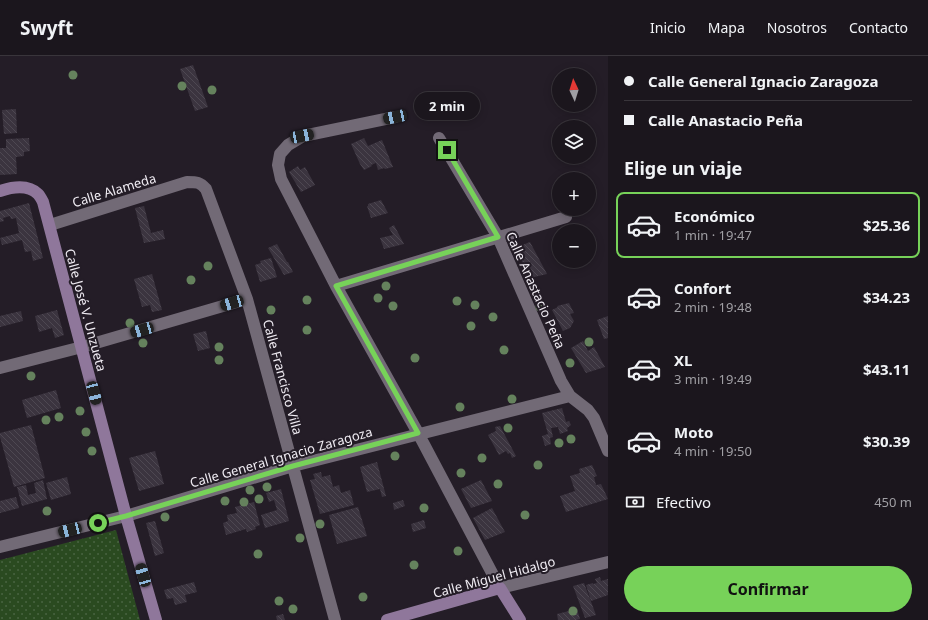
<!DOCTYPE html>
<html lang="es">
<head>
<meta charset="utf-8">
<style>
	:root { --surface:#1b161d; --page:#241f26; --text:#f1f3f6; --muted:#a09fa4; --line:#39353b; --accent:#77d259 }
	body { margin:0; font-family:"Noto Sans",sans-serif; background:var(--page); color:var(--text); height:100vh; display:flex; flex-direction:column; font-size:15px; white-space:nowrap }
	* { box-sizing:border-box; margin:0 }
	p { font-size:13px; color:var(--muted) }
	.icon { flex:none; width:22px; height:22px; fill:none; stroke:currentColor; stroke-width:2; stroke-linecap:round; stroke-linejoin:round }
	.map { position:relative; flex:1; overflow:hidden }
	.side { display:flex; flex-direction:column; background:var(--surface); width:320px }
	.side>* { flex:none }
	.hud { display:grid; align-content:center; height:88px; padding:0 16px; background:var(--surface) }
	.needle { width:26px; rotate:356deg }
	.controls { position:absolute; left:552px; top:12px; display:grid; gap:8px }
	.controls a { display:grid; place-items:center; width:44px; height:44px; border-radius:50%; background:var(--surface); box-shadow:0 2px 10px #0003,0 0 0 1px var(--line); font-size:20px }
	.end { position:absolute; width:18px; height:18px; margin:-9px; border:5px solid #77d259; background:#111; box-shadow:0 0 0 2px #111 }
	.from { border-radius:50% }
	.bubble { position:absolute; height:28px; border-radius:14px; background:var(--surface); box-shadow:0 2px 10px #0003,0 0 0 1px var(--line); font-size:13px; font-weight:700; line-height:28px; text-align:center }
	.car { position:absolute; width:12px; height:24px; margin:-12px -6px; border-radius:5px; box-shadow:0 0 3px 1px #0007; background:linear-gradient(#222 24%,#8ab4d8 0 40%,#222 0 76%,#8ab4d8 0 86%,#222 0) }
	.hud b { display:flex; align-items:center; gap:14px; height:38px; font-size:15px }
	.hud b+b { border-top:1px solid var(--line) }
	.hud i { width:10px; height:10px; background:var(--text) }
	ul { padding:0; list-style:none }
	li { display:flex; align-items:center; gap:12px; height:66px; margin:0 8px 6px; padding:0 8px; border:2px solid transparent; border-radius:8px }
	li div { flex:1 }
	li b { display:block; font-size:15px }
	li em { font-style:normal; font-weight:700 }
	li.current { border-color:var(--accent) }
	li>.icon { width:36px; height:36px; stroke-width:1.5 }
	h2 { padding:0 16px; font-size:18px; line-height:48px }
	.pay { display:flex; align-items:center; gap:10px; height:44px; padding:0 16px; font-size:15px }
	.pay p { margin-inline-start:auto }
	.primary-button { display:flex; gap:8px; margin-top:auto; padding:8px 16px }
	.primary-button a { flex:1; height:46px; border-radius:24px; background:var(--accent); color:#111; font-size:16px; font-weight:700; line-height:46px; text-align:center }
	header { display:flex; align-items:center; gap:24px; box-sizing:border-box; height:56px; padding:0 20px; background:var(--surface); border-bottom:1px solid var(--line) }
	header strong { font-size:19px }
	nav { display:flex; gap:22px; margin-inline-start:auto; font-size:14px }
	main { display:flex; flex:1; min-height:0 }
	.map>svg:first-child { display:block }
	.park { fill:url(#park-dots) }
	.building { fill:url(#building-back-hatch) }
	.lines { fill:none; stroke-linecap:round; stroke-linejoin:round }
	.street { stroke:#726a76; stroke-width:12 }
	.secondary { stroke:#8f779b; stroke-width:12 }
	.tree { fill:#65825d }
	.route { stroke:#77d259; stroke-width:5 }
	.labels { text-anchor:middle; stroke-width:4; stroke-linejoin:round; paint-order:stroke }
	.street-label { font-size:13px; fill:#f0ecf3; stroke:#241d27 }
</style>
</head>
<body>
<header>
<strong>Swyft</strong>
<nav><a>Inicio</a><a>Mapa</a><a>Nosotros</a><a>Contacto</a></nav>
</header>
<main>
<div class="map">
<svg width="608" height="564" viewBox="0 0 608 564">
	<defs>
		<pattern id="park-dots" width="8" height="8" patternUnits="userSpaceOnUse"><rect width="8" height="8" fill="#2a4a20"/><path d="M2 2h.1M6 6h.1" fill="none" stroke="#496441" stroke-width="1.8" stroke-linecap="round"/></pattern>
		<pattern id="building-back-hatch" width="6" height="6" patternUnits="userSpaceOnUse"><rect width="6" height="6" fill="#3b343f"/><path d="M-1 5l2 2M0 0l6 6M5-1l2 2" fill="none" stroke="#4e4852"/></pattern>
	</defs>
	<rect width="100%" height="100%" fill="#241d27"/>
	<!-- park -->
	<path class="park" d="M116,474l24,90h-140v-60z"/>
	<!-- building -->
	<path class="building" d="M193,9l15,42 -13,4 -15,-42z
		M16,53l1,24 -13,1 -2,-24z
		M29,82l1,13 -6,1v4l-8,1 1,17 -17,1v-27h6v-9z
		M364,82l4,8 14,-6 11,27 -8,2 -1,-1 -6,2 -2,-7 -5,2 1,1 -8,4 -4,-6 -9,-20z
		M298,110l2,4 5,-3 10,18 -14,7 -12,-20z
		M381,144l7,13 -17,5 -4,-12h1v-2z
		M29,147l14,55 -10,3 -2,-10 -6,1 -3,-12 -20,5 -2,-7 19,-5 -3,-15 -5,1 -1,-3 -7,2 1,3 -4,1v-11z
		M144,150l7,27 12,-3 2,9 -21,4 -9,-35z
		M394,169l10,19 -20,5 -4,-11 13,-3 -4,-7z
		M530,186l17,32 -17,4 -15,-30z
		M277,188l10,18h1l5,10 -9,3 -16,-27z
		M271,202l6,19 -17,5 -5,-17 6,-2 -1,-2z
		M152,218l10,36 -10,2 -2,-7 -8,2 -8,-28z
		M569,247l5,10 -4,1 4,7 -4,7 -7,3 -11,-21 6,-3 -1,-1z
		M57,254l7,25 -9,3 -3,-10 -13,4 -4,-16z
		M21,255l2,10 -23,6v-11z
		M608,260v22l-4,1 -7,-19z
		M206,275l4,17 -12,3 -5,-17z
		M583,285l5,10 6,-4 11,20 -19,6 -15,-25z
		M56,334l5,18 -34,10 -5,-18z
		M562,352l4,14 3,-1 2,4 -4,3 1,3 -8,3 -2,-7 -7,1 2,9 -3,1 1,6 -6,2 -3,-10 6,-2 -6,-21z
		M31,369l14,53 -31,9 -14,-50v-4z
		M500,370l16,30 -4,2 -2,-5 -2,1 -2,-3 -7,4 -11,-20 8,-4 -1,-4z
		M155,395l9,33 -25,7 -10,-33z
		M377,406l9,34 -4,1 -2,-8 -13,3 -7,-25z
		M592,409l5,11 -3,1 2,8 5,-1 7,15 -42,13 -6,-16 15,-5 -5,-15 10,-3 -1,-4z
		M321,416l1,5 8,-2 3,12 6,-2 2,8 9,-3 4,15 -34,9 -10,-34 5,-1 -2,-5z
		M67,421l4,17 -20,6 -5,-17z
		M43,424l4,19 -25,7 -5,-19 9,-2 2,10 8,-2 -2,-10z
		M481,424l11,21 -21,7 -10,-19z
		M281,433l8,32 -24,7 -4,-13 16,-5 -3,-10 -5,2 -3,-9z
		M16,441l3,11 -19,5v-12z
		M403,444l2,6 -11,4 -1,-7z
		M254,446l6,23 -5,2 1,2 -9,3 -1,-3 -20,6 -3,-12 5,-2 -1,-6 10,-2 -2,-6z
		M358,451l9,29 -30,8 -8,-29z
		M492,452l13,24 -20,8 -12,-22z
		M424,464l2,8 -13,4 -2,-8z
		M155,465l9,32 -9,3 -9,-33z
		M600,521l1,4 7,-2v16l-17,6 -5,-16 7,-2v1l4,-1 -2,-4z
		M194,526l3,10 -12,3 2,7 -12,3 -2,-7 -6,1 -3,-9z
		M584,527l12,32 -11,3 -12,-32z
		M577,553l3,10 -4,1h-18l-1,-6z
		M283,558l2,6h-8l-1,-4z"/>
	<g class="lines">
		<!-- street -->
		<path class="street" d="M395,61l-92,19 -15,9 -8,9 -2,11 3,14 55,107 82,147 82,155 108,-26
			M439,82l59,99 63,144 9,15 18,14 6,8 14,33
			M50,169l137,-43c10,0 13,0 19,7l41,110 88,321
			M336,230l230,-69
			M0,312l82,-21 165,-48
			M0,491l126,-31 167,-50 277,-70"/>
		<!-- secondary -->
		<path class="secondary" d="M0,135c12,-4 28,-7 38,3 2,2 4,6 5,8l83,314 30,104
			M387,564l113,-32 20,32"/>
	</g>
	<!-- trees -->
	<g class="tree">
		<circle cx="73" cy="19" r="4.5"/>
		<circle cx="182" cy="30" r="4.5"/>
		<circle cx="212" cy="34" r="4.5"/>
		<circle cx="208" cy="210" r="4.5"/>
		<circle cx="191" cy="224" r="4.5"/>
		<circle cx="386" cy="230" r="4.5"/>
		<circle cx="378" cy="242" r="4.5"/>
		<circle cx="307" cy="244" r="4.5"/>
		<circle cx="457" cy="245" r="4.5"/>
		<circle cx="475" cy="249" r="4.5"/>
		<circle cx="393" cy="250" r="4.5"/>
		<circle cx="540" cy="251" r="4.5"/>
		<circle cx="271" cy="254" r="4.5"/>
		<circle cx="493" cy="261" r="4.5"/>
		<circle cx="130" cy="267" r="4.5"/>
		<circle cx="471" cy="270" r="4.5"/>
		<circle cx="307" cy="274" r="4.5"/>
		<circle cx="589" cy="286" r="4.5"/>
		<circle cx="143" cy="287" r="4.5"/>
		<circle cx="219" cy="291" r="4.5"/>
		<circle cx="504" cy="294" r="4.5"/>
		<circle cx="415" cy="302" r="4.5"/>
		<circle cx="219" cy="304" r="4.5"/>
		<circle cx="570" cy="307" r="4.5"/>
		<circle cx="99" cy="311" r="4.5"/>
		<circle cx="31" cy="320" r="4.5"/>
		<circle cx="512" cy="343" r="4.5"/>
		<circle cx="460" cy="351" r="4.5"/>
		<circle cx="80" cy="355" r="4.5"/>
		<circle cx="59" cy="361" r="4.5"/>
		<circle cx="46" cy="364" r="4.5"/>
		<circle cx="508" cy="372" r="4.5"/>
		<circle cx="86" cy="376" r="4.5"/>
		<circle cx="571" cy="383" r="4.5"/>
		<circle cx="559" cy="387" r="4.5"/>
		<circle cx="92" cy="395" r="4.5"/>
		<circle cx="395" cy="400" r="4.5"/>
		<circle cx="482" cy="402" r="4.5"/>
		<circle cx="538" cy="409" r="4.5"/>
		<circle cx="461" cy="417" r="4.5"/>
		<circle cx="498" cy="428" r="4.5"/>
		<circle cx="267" cy="431" r="4.5"/>
		<circle cx="250" cy="434" r="4.5"/>
		<circle cx="259" cy="443" r="4.5"/>
		<circle cx="225" cy="445" r="4.5"/>
		<circle cx="244" cy="446" r="4.5"/>
		<circle cx="424" cy="452" r="4.5"/>
		<circle cx="47" cy="455" r="4.5"/>
		<circle cx="525" cy="459" r="4.5"/>
		<circle cx="165" cy="461" r="4.5"/>
		<circle cx="320" cy="468" r="4.5"/>
		<circle cx="300" cy="482" r="4.5"/>
		<circle cx="458" cy="495" r="4.5"/>
		<circle cx="258" cy="498" r="4.5"/>
		<circle cx="414" cy="509" r="4.5"/>
		<circle cx="363" cy="541" r="4.5"/>
		<circle cx="279" cy="545" r="4.5"/>
		<circle cx="293" cy="553" r="4.5"/>
		<circle cx="573" cy="555" r="4.5"/>
	</g>
	<g class="lines">
		<!-- route -->
		<path class="route" d="M98,467l28,-7 167,-50 125,-33 -82,-147 162,-49 -51,-87"/>
	</g>
	<g class="labels">
		<!-- street labels -->
		<g class="street-label">
			<text transform="translate(114 134) rotate(-17)" y="5">Calle Alameda</text>
			<text transform="translate(536 234) rotate(66)" y="5">Calle Anastacio Peña</text>
			<text transform="translate(86 254) rotate(75)" y="5">Calle José V. Unzueta</text>
			<text transform="translate(283 321) rotate(75)" y="5">Calle Francisco Villa</text>
			<text transform="translate(281 401) rotate(-16)" y="5">Calle General Ignacio Zaragoza</text>
			<text transform="translate(494 521) rotate(-15)" y="5">Calle Miguel Hidalgo</text>
		</g>
	</g>
</svg>
<div class="controls">
<a><svg class="needle" viewBox="-14 -14 28 28"><path d="M0-13l5 13h-10z" fill="#e53935"/><path d="M0 13l5-13h-10z" fill="#a09fa4"/></svg></a>
<a><svg class="icon" aria-label="layers" viewBox="0 0 24 24"><path d="M12 4l9 5-9 5-9-5zM3 14l9 5 9-5"/></svg></a>
<a>+</a>
<a>−</a>
</div>
<i class="end from" style="left:98px;top:467px"></i>
<i class="end" style="left:447px;top:94px"></i>
<div class="bubble" style="left:414px;top:36px;width:66px">2 min</div>
<i class="car" style="left:395px;top:61px;rotate:258deg"></i>
<i class="car" style="left:302px;top:80px;rotate:79deg"></i>
<i class="car" style="left:232px;top:247px;rotate:254deg"></i>
<i class="car" style="left:142px;top:274px;rotate:254deg"></i>
<i class="car" style="left:94px;top:337px;rotate:165deg"></i>
<i class="car" style="left:70px;top:474px;rotate:256deg"></i>
<i class="car" style="left:143px;top:519px;rotate:344deg"></i>
</div>
<section class="side">
<div class="hud">
<b><i class="from"></i>Calle General Ignacio Zaragoza</b>
<b><i></i>Calle Anastacio Peña</b>
</div>
<h2>Elige un viaje</h2>
<ul>
<li class="current"><svg class="icon" aria-label="car" viewBox="0 0 24 24"><path d="M5 17H2v-5l4-1 3-4h7l3 4 3 1v5h-3M9 17h6M6 11h13"/><circle cx="7" cy="17" r="2"/><circle cx="17" cy="17" r="2"/></svg><div><b>Económico</b><p>1 min · 19:47</p></div><em>$25.36</em></li>
<li><svg class="icon" aria-label="car" viewBox="0 0 24 24"><path d="M5 17H2v-5l4-1 3-4h7l3 4 3 1v5h-3M9 17h6M6 11h13"/><circle cx="7" cy="17" r="2"/><circle cx="17" cy="17" r="2"/></svg><div><b>Confort</b><p>2 min · 19:48</p></div><em>$34.23</em></li>
<li><svg class="icon" aria-label="car" viewBox="0 0 24 24"><path d="M5 17H2v-5l4-1 3-4h7l3 4 3 1v5h-3M9 17h6M6 11h13"/><circle cx="7" cy="17" r="2"/><circle cx="17" cy="17" r="2"/></svg><div><b>XL</b><p>3 min · 19:49</p></div><em>$43.11</em></li>
<li><svg class="icon" aria-label="car" viewBox="0 0 24 24"><path d="M5 17H2v-5l4-1 3-4h7l3 4 3 1v5h-3M9 17h6M6 11h13"/><circle cx="7" cy="17" r="2"/><circle cx="17" cy="17" r="2"/></svg><div><b>Moto</b><p>4 min · 19:50</p></div><em>$30.39</em></li>
</ul>
<div class="pay"><svg class="icon" aria-label="cash" viewBox="0 0 24 24"><path d="M3 7h18v10H3z"/><circle cx="12" cy="12" r="2"/></svg>Efectivo<p>450 m</p></div>
<div class="primary-button"><a>Confirmar</a></div>
</section>
</main>
</body>
</html>
